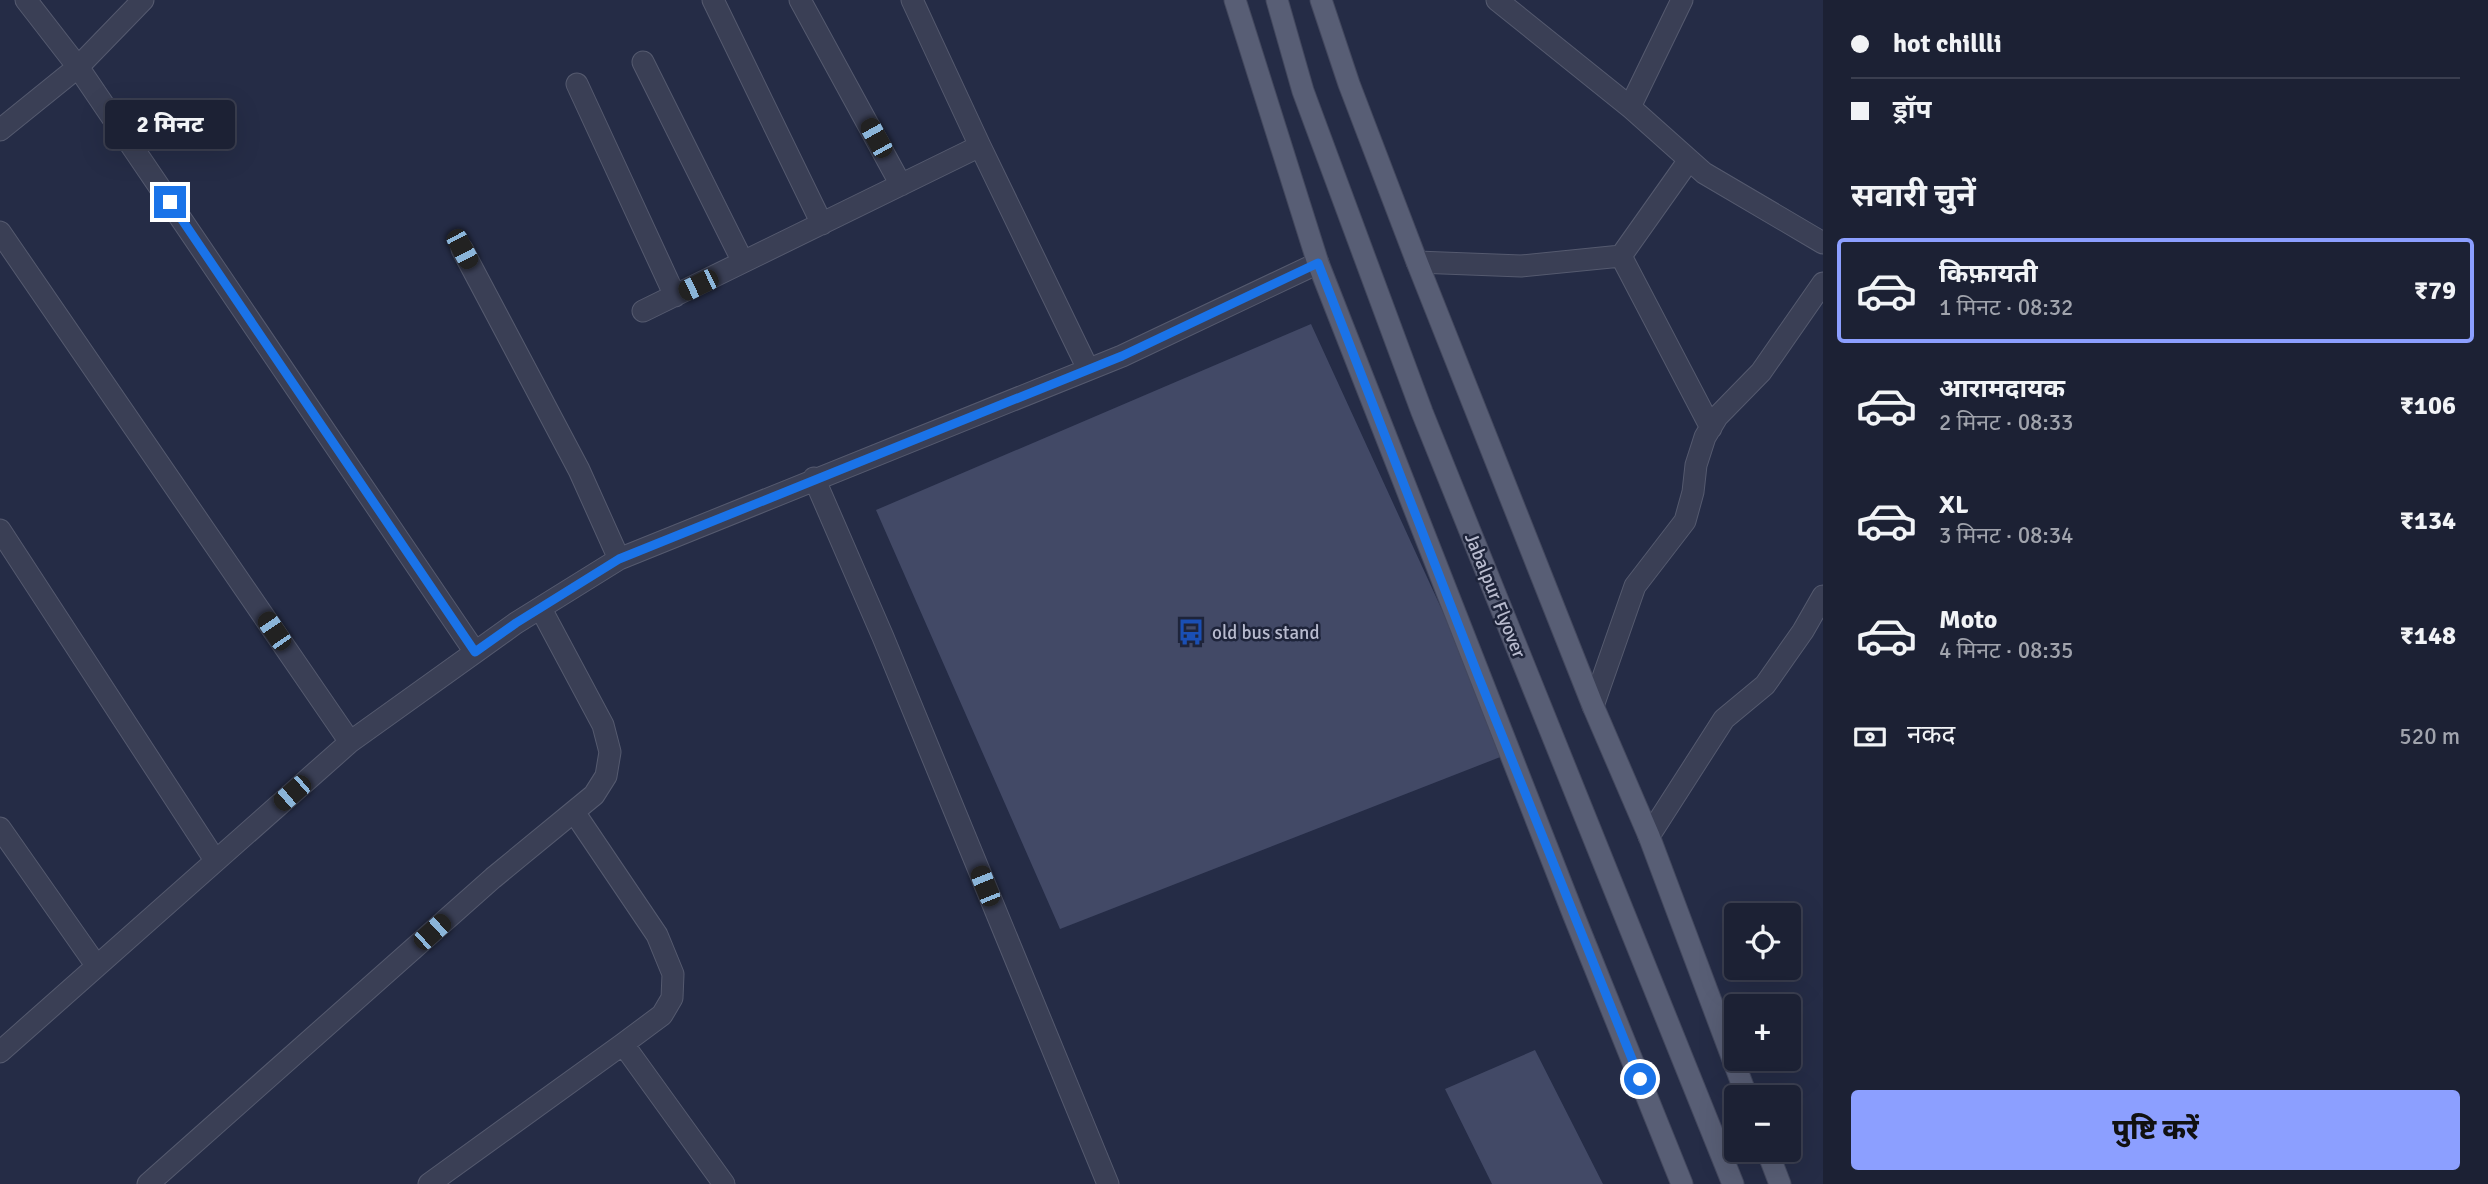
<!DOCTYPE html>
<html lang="hi">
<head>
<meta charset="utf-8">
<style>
	:root { --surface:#1c2134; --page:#292e40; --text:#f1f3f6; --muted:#a0a3ac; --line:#3a3e4f; --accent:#8c9fff }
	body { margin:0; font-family:Signika,"Noto Sans Devanagari",sans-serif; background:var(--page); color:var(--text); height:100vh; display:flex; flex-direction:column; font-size:26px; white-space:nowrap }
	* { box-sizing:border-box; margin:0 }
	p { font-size:23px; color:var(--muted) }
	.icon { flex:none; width:38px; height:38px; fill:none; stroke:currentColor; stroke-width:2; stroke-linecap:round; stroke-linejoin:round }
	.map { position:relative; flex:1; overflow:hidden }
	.drawer { display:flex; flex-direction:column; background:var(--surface); width:665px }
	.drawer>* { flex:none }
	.banner { display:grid; align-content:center; height:154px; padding:0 28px; background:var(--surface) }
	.tools { position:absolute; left:1724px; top:903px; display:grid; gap:14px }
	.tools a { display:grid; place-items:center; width:77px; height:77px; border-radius:7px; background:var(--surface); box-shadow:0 7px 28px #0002,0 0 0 2px var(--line); font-size:35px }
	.end { position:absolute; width:32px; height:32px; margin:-16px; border:9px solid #1a73e8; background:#fff; box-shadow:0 0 0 4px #fff }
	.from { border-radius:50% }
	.bubble { position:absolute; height:49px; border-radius:7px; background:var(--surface); box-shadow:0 7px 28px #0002,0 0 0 2px var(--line); font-size:23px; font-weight:800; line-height:49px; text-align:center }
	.car { position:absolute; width:21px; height:42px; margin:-21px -10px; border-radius:9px; box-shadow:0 0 5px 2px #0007; background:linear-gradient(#222 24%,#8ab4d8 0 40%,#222 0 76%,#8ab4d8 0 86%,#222 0) }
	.banner b { display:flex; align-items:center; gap:24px; height:66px; font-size:26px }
	.banner b+b { border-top:2px solid var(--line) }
	.banner i { width:18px; height:18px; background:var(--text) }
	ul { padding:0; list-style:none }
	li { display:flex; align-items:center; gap:21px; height:105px; margin:0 14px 10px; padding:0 14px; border:4px solid transparent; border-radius:7px }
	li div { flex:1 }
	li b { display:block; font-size:26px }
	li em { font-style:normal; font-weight:800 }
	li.active { border-color:var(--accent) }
	li>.icon { width:63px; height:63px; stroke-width:1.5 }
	h2 { padding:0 28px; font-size:32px; line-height:84px }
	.pay { display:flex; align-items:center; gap:18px; height:77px; padding:0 28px; font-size:26px }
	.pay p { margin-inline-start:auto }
	.action { display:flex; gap:14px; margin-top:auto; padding:14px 28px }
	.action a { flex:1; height:80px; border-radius:7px; background:var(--accent); color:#111; font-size:28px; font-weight:800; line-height:80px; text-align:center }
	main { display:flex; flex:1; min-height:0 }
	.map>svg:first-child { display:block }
	.building { fill:#424966 }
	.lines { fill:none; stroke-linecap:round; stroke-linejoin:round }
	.street-casing { stroke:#555a6f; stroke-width:23 }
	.primary-casing { stroke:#43485e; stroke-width:23 }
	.street { stroke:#3a3f55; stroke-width:21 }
	.primary { stroke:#585e75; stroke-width:21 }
	.route { stroke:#1a73e8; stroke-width:9 }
	.labels { text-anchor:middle; stroke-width:5; stroke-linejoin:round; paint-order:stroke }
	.street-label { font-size:19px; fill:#b8bbce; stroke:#1e243a }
	.poi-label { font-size:19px; fill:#b8bbce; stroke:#1e243a; text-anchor:start }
</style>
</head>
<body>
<main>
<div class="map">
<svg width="1823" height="1184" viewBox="0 0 1823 1184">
	<rect width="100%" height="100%" fill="#252c46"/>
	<!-- building -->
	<path class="building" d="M1311,324l197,430 -448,175 -184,-419z
		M1535,1050l68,134h-111l-47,-95z"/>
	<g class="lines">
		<!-- street casing -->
		<g class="street-casing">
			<path id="street" d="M26,0l52,67 397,585
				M713,0l109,224
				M800,0l101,185
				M912,0l68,146 108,223
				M1497,0l133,107 74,66 119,70
				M643,62l100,200
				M577,84l98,212
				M1630,107l52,-107
				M0,130l78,-63 65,-67
				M0,232l350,510
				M462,249l117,221 40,89
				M1621,256l68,-96
				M1417,262l104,4 100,-10 90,172
				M643,311l337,-165
				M814,478l69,159 225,547
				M0,530l215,330
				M1593,706l42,-120 50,-65 8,-29 3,-27 9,-28 12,-20 44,-45 62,-89
				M0,828l96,137
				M1649,836l75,-117 41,-34 38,-54 20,-35
				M623,1044l101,140
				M0,1052l350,-310 166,-119 103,-64 503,-203 196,-93
				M148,1184l345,-306 101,-83 12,-19 4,-24 -7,-27 -62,-116
				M429,1184l194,-140 39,-29 10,-17 1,-24 -16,-39 -83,-123"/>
		</g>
		<!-- primary casing -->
		<g class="primary-casing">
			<path id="primary" d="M1235,0l83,263 256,653 108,268
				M1277,0l26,91 119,321 311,772
				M1321,0l28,84 68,178 176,444 56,130 98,261
				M1767,1150l13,34"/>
		</g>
		<!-- street -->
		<use href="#street" class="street"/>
		<!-- primary -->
		<use href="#primary" class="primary"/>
	</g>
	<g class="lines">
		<!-- route -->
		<path class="route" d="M170,202l305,450 41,-29 103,-64 503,-203 196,-93 161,415 161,401"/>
	</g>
	<!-- icons -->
	<defs>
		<g id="bus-bare" transform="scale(2.1)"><path d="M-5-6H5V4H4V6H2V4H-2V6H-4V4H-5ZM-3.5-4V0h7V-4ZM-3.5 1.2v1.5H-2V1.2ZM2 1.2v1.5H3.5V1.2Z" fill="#1a4fb4" stroke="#1e243a" stroke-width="2.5" paint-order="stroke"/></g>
	</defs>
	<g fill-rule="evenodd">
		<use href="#bus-bare" x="1191" y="632"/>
	</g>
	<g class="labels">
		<!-- street labels -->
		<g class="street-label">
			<text transform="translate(1496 595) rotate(68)" y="7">Jabalpur Flyover</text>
		</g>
		<!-- poi labels -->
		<g class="poi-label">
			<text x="1212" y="639">old bus stand</text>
		</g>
	</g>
</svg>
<div class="tools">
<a><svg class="icon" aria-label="locate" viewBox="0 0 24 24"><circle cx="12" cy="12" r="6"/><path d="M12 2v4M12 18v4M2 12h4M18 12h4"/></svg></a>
<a>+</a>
<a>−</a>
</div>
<i class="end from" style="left:1640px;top:1079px"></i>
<i class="end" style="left:170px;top:202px"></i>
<div class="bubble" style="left:105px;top:100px;width:130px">2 मिनट</div>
<i class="car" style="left:876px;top:138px;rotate:331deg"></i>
<i class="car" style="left:462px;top:249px;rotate:152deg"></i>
<i class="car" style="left:698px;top:285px;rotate:244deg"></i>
<i class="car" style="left:274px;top:631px;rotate:326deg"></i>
<i class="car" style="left:292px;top:793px;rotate:229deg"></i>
<i class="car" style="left:985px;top:886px;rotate:338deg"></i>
<i class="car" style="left:432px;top:932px;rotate:48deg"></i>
</div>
<section class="drawer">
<div class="banner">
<b><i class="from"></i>hot chillli</b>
<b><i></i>ड्रॉप</b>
</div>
<h2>सवारी चुनें</h2>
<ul>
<li class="active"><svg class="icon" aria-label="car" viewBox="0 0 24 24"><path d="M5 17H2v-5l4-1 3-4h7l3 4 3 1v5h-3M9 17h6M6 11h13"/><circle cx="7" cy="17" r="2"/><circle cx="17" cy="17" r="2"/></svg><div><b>किफ़ायती</b><p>1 मिनट · 08:32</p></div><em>₹79</em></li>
<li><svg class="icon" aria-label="car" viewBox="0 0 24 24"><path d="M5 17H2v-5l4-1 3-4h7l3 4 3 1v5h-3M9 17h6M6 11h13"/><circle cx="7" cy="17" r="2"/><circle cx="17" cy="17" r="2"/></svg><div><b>आरामदायक</b><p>2 मिनट · 08:33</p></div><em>₹106</em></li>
<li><svg class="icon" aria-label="car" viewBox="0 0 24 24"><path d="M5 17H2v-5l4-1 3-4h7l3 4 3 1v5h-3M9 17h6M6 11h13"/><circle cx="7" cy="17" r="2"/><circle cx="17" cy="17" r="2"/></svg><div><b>XL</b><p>3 मिनट · 08:34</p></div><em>₹134</em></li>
<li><svg class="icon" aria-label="car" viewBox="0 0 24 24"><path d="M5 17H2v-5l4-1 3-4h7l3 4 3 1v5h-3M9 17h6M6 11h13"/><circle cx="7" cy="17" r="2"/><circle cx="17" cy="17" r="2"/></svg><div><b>Moto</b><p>4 मिनट · 08:35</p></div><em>₹148</em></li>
</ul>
<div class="pay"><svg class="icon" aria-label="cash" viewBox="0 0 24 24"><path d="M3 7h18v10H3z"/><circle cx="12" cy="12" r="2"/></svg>नकद<p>520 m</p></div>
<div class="action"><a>पुष्टि करें</a></div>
</section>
</main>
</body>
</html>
